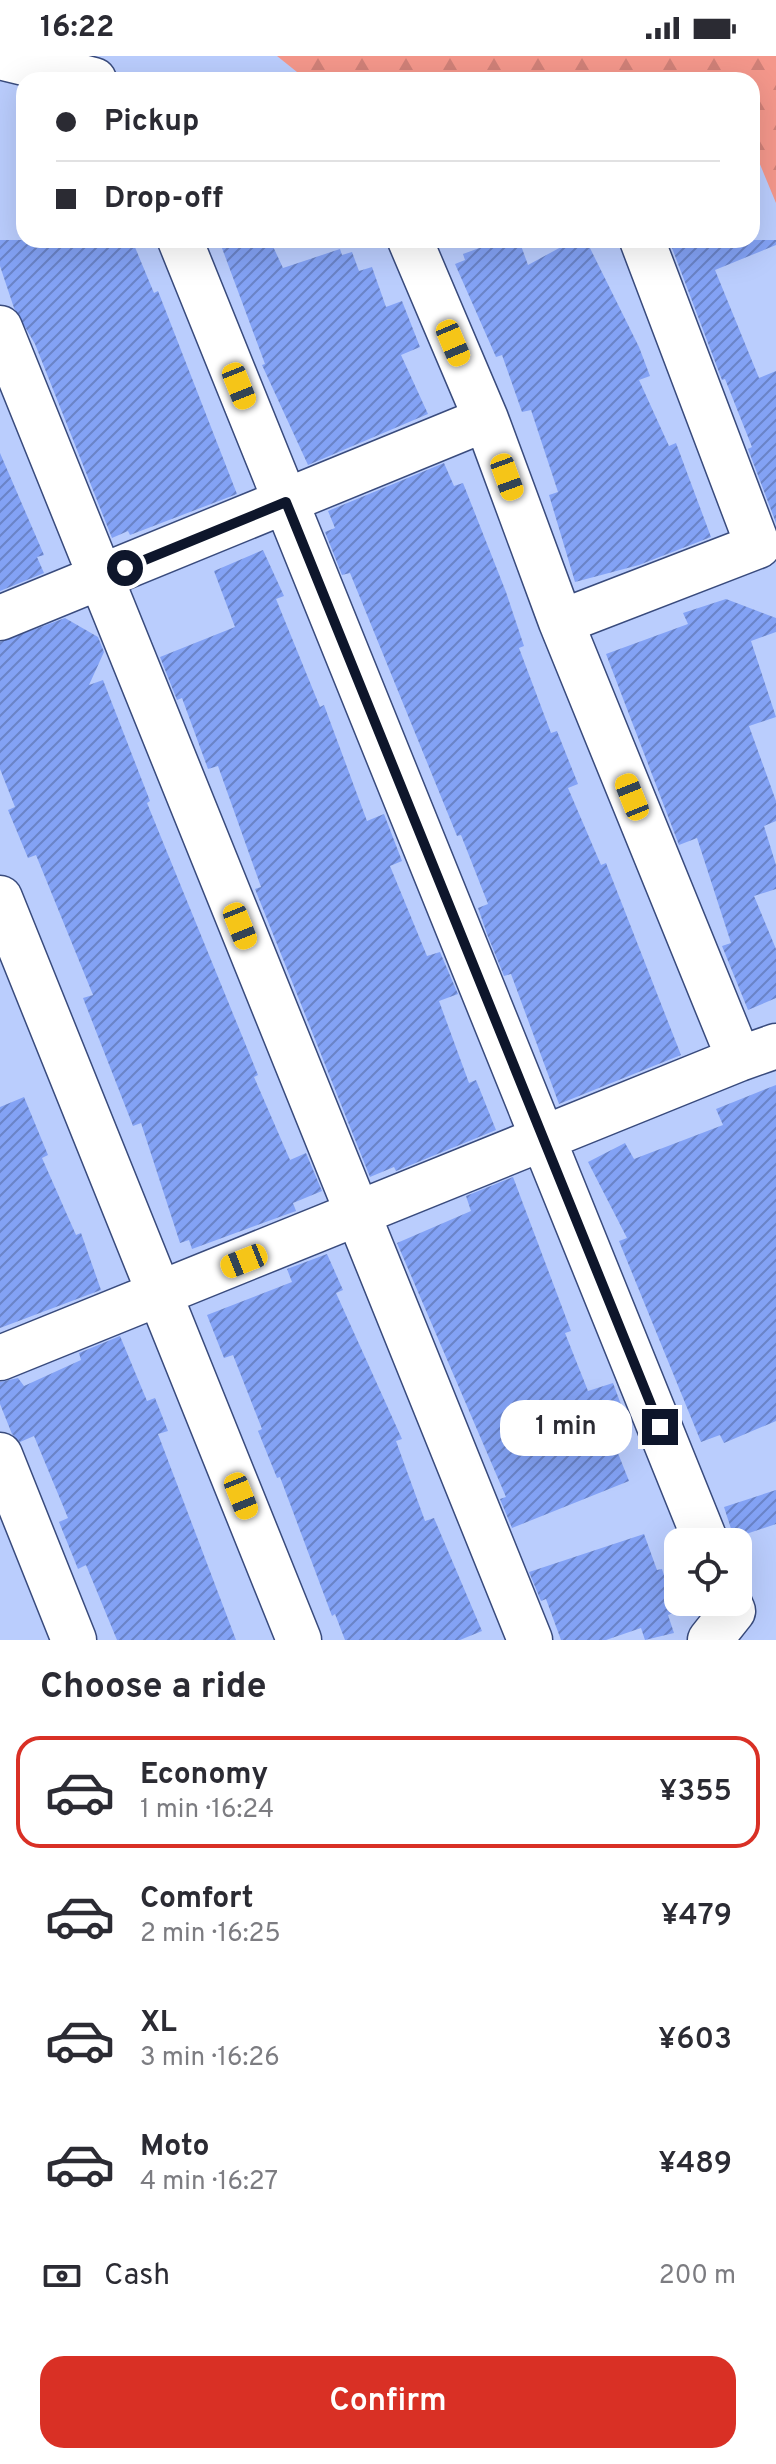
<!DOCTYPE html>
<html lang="en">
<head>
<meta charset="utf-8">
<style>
	:root { --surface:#fff; --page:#f2f2f3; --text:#2b2b33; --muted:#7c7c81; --line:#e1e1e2; --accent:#d93025 }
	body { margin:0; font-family:Overpass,sans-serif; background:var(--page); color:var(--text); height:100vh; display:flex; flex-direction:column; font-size:30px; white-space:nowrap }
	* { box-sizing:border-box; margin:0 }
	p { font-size:26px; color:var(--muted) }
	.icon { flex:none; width:44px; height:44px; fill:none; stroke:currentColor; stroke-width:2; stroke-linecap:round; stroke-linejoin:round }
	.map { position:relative; height:1584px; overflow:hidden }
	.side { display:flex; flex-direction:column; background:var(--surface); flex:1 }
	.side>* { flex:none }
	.banner { position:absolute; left:16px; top:16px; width:744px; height:176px; border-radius:24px; box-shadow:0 8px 32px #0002; display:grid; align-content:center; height:176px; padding:0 40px; background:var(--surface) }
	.controls { position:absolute; left:664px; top:1472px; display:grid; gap:16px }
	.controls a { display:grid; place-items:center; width:88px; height:88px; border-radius:16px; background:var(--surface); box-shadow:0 8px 32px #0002; font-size:40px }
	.end { position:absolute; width:36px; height:36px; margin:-18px; border:10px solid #0e162b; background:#fff; box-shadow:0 0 0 4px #fff }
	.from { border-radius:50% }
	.bubble { position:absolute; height:56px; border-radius:24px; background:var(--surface); box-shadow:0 8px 32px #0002; font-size:26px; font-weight:600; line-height:56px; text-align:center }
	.car { position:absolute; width:24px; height:48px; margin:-24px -12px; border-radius:10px; box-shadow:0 0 6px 2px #0007; background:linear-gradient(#f5c518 24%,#345 0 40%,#f5c518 0 76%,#345 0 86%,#f5c518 0) }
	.banner b { display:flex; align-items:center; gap:28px; height:76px; font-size:30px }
	.banner b+b { border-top:2px solid var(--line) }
	.banner i { width:20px; height:20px; background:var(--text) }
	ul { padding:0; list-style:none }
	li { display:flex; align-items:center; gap:24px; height:112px; margin:0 16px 12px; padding:0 24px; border:4px solid transparent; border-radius:24px }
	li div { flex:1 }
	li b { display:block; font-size:30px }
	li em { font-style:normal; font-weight:600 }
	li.active { border-color:var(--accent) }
	li>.icon { width:72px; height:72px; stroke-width:1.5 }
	h2 { padding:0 40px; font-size:36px; line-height:96px }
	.pay { display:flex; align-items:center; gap:20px; height:88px; padding:0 40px; font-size:30px }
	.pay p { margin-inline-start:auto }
	.primary-button { display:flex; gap:16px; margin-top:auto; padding:16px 40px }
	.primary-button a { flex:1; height:92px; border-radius:24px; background:var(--accent); color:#fff; font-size:32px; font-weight:600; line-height:92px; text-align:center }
	.status { display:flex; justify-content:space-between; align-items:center; height:56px; padding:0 40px; background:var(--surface); direction:ltr }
	.status svg { height:22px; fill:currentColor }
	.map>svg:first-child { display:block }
	.forest { fill:url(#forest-firs) }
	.building { fill:url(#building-hatch) }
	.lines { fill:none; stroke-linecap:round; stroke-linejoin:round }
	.street-casing { stroke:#394b7d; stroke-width:47 }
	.street { stroke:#fff; stroke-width:44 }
	.route { stroke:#0e162b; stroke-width:10 }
</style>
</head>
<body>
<div class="status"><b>16:22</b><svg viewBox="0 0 49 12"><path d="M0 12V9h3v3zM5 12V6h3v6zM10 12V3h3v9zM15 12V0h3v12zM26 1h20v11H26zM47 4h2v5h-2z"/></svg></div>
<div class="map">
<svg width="776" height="1584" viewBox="0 0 776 1584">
	<defs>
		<pattern id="forest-firs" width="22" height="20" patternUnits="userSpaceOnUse" patternTransform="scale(2)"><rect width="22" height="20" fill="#f4978b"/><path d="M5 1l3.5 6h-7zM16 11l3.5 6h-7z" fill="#d08178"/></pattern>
		<pattern id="building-hatch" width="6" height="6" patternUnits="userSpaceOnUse" patternTransform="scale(2)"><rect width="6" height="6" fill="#83a2f5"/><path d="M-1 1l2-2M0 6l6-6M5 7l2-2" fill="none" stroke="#6a83c7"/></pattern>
	</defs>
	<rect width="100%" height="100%" fill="#bacdfd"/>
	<!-- forest -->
	<path class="forest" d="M277,0h499v147l-24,-58v-65h-445z"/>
	<!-- building -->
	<path class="building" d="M0,184h132l22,53 4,-2 79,203 -107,41 -2,-4 -16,7 -77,-194 -21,-36 -14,-42z
		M219,184h51l13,28 57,-19 2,6 10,-3 7,19 13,-4 14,40 16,-6 18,46 -19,8 27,59 -120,51 -46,-100 3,-1z
		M501,184h18l9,25 46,-25h12l53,107 11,29 -11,4 30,66 7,-3 35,94 -72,28 -64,17 -26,-87 9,-3 -27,-82 -9,2 -20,-57 -6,2 -41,-93 10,-4 -2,-6z
		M669,184h107v5l-61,25 44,108 17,-7v152l-28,-74 4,-2 -27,-68 -3,1z
		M0,397l44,102 -7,2 7,16 -44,18z
		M444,407l10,23 9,-3 43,109 18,54 -5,2 32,85 6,-2 21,53 -10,4 33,77 5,-2 75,192 -122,49 -48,-130 -7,2 -17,-42 -9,-26 10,-4 -27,-69 -4,1 -107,-263 -8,2 -17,-43 10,-4 -7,-17z
		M263,494l21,46 -8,3 44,108 4,-2 43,116 17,-7 18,47 -12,5 37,90 13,-4 18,42 -19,7 30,82 7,-3 20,50 -100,41 -2,-4 -24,10 -115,-288 6,-2 -43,-121 -10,3 -26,-71 -5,2 -17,-43 75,-30 -21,-56z
		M726,543l50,19v14l-25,9 25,76 -27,9 27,75v20l-12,5 12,39v24l-22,7 22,53v49l-28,12 -26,-64 9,-3 -34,-105 -18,7 -73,-191 82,-30 -5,-11z
		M65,562l33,19 6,15 -15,33 14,-5 47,121 -3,2 111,272 -4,2 36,83 16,-7 16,38 -29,12 3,8 -104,38 -3,-9 -9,3 -39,-120 -8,3 -50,-128 10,-3 -57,-140 -8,3 -20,-48 7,-3 -15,-38v-127z
		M776,1029v336l-52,22 -4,-8 -19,7 -82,-201 8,-3 -39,-76 37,-19 9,16 89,-34 -7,-16z
		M24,1041l24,58 -6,3 34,77 5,-2 20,57 -101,38v-221z
		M513,1121l58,154 -6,2 23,58 25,-8 13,35 -7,2 5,14 -12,4 17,43 -117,47 -12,-29 6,-2 -109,-254 74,-32 -5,-15z
		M327,1198l16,36 -7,3 66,146 -6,2 29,80 9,-3 48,113 -22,9h-115l-10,-26 -3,2 -52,-139 -3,1 -19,-47 4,-2 -29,-74 -9,3 -17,-43 85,-33 -5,-13z
		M120,1280l27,65 8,-3 13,33 -10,3 78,206h-119l-31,-75 -8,4 -19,-47 9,-4 -34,-82 -14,6 -8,-8 -12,-30v-22l18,-4 6,8 57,-26 -2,-7z
		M776,1434v34l-42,14 -10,-31z
		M644,1478l13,36 5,-1 14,43 -8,3 6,18 -29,7 -4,-12 -35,12h-45l-15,-41 -5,2 -12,-29z"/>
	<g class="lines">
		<!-- street casing -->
		<g class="street-casing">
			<path id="street" d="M0,1l94,23
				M180,184l526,1302
				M0,272l530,1312
				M0,562l486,-199
				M561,566l197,-76 -116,-306
				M0,842l299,742
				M739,1003l37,-13
				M0,1302l739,-299 -178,-437 -75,-203 -76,-179
				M0,1399l74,185
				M710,1584l23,-29 -4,-9"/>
		</g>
		<!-- street -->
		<use href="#street" class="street"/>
	</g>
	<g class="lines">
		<!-- route -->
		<path class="route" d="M125,512l161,-66 374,925"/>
	</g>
</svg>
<div class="controls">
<a><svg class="icon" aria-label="locate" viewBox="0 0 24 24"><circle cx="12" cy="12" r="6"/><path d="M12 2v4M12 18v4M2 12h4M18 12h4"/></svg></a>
</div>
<i class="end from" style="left:125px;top:512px"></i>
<i class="end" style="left:660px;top:1371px"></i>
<div class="bubble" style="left:500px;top:1344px;width:132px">1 min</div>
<i class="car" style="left:453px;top:287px;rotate:157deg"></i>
<i class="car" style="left:239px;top:330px;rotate:158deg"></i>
<i class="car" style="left:507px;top:421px;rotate:160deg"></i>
<i class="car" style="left:632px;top:741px;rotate:338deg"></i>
<i class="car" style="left:240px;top:870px;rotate:158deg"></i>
<i class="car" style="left:244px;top:1205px;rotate:248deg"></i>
<i class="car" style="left:241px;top:1440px;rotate:158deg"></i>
<div class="banner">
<b><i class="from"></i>Pickup</b>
<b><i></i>Drop-off</b>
</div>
</div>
<section class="side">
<h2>Choose a ride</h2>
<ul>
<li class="active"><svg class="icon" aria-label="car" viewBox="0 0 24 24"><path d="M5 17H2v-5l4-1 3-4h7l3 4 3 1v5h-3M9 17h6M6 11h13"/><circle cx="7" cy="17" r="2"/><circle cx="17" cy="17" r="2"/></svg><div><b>Economy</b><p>1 min · 16:24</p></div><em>¥355</em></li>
<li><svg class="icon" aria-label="car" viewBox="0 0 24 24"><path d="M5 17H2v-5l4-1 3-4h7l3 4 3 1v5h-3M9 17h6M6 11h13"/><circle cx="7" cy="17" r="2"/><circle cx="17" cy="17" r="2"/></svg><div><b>Comfort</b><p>2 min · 16:25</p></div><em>¥479</em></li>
<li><svg class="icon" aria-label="car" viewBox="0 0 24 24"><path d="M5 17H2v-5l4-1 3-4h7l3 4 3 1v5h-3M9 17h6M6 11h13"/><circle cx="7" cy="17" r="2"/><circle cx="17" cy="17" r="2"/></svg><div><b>XL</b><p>3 min · 16:26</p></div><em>¥603</em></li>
<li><svg class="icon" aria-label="car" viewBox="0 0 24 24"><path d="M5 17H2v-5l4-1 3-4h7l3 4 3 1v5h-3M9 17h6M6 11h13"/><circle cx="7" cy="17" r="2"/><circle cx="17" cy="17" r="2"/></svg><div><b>Moto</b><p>4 min · 16:27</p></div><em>¥489</em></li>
</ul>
<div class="pay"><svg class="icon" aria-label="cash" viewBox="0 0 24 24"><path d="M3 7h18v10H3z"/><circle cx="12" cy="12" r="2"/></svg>Cash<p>200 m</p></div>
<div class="primary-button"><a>Confirm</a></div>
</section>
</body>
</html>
